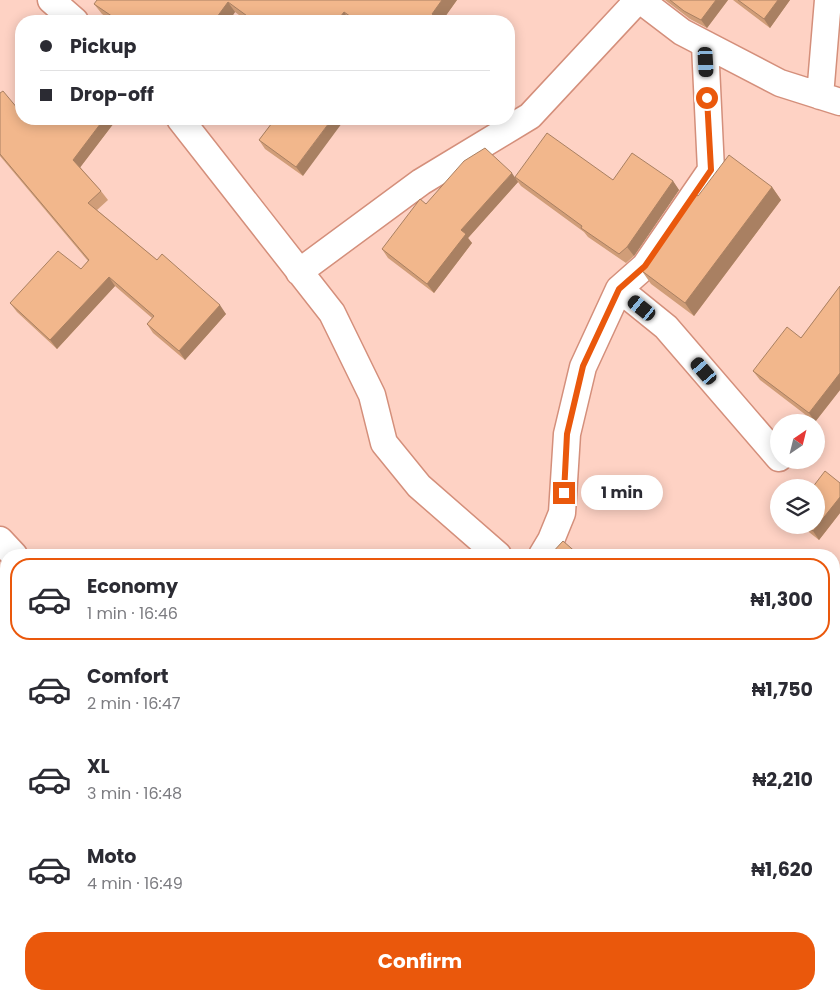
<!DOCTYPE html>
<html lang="en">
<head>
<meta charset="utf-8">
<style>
	:root { --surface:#fff; --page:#f2f2f3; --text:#2b2b33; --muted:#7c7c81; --line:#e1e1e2; --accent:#ea580c }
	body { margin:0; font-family:Poppins,sans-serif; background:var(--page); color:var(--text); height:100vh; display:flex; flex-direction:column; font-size:19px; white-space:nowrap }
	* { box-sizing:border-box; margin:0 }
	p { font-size:16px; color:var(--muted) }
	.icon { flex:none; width:28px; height:28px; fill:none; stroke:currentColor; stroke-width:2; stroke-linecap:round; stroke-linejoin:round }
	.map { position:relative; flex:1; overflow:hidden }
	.panel { position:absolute; left:0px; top:549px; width:840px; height:451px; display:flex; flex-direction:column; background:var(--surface); border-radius:20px 20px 0 0; box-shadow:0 2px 12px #0003 }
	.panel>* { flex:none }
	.top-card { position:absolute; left:15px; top:15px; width:500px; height:110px; border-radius:20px; box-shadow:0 2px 12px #0003; display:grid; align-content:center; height:110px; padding:0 25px; background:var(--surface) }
	.needle { width:32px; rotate:35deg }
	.fabs { position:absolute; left:770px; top:414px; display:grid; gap:10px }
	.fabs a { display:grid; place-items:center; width:55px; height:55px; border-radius:50%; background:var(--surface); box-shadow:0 2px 12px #0003; font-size:25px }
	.end { position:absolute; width:22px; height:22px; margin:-11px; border:6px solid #ea580c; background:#fff; box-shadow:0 0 0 2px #fff }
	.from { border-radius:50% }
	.bubble { position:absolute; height:35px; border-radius:18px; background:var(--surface); box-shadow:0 2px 12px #0003; font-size:16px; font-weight:700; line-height:35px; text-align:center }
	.car { position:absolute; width:15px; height:30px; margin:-15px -8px; border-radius:6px; box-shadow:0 0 4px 1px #0007; background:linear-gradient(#222 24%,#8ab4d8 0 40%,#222 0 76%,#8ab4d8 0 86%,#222 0) }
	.top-card b { display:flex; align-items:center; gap:18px; height:48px; font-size:19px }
	.top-card b+b { border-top:1px solid var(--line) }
	.top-card i { width:12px; height:12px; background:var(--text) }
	ul { padding:9px 0 0; list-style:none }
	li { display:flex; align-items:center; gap:15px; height:82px; margin:0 10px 8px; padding:0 15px; border:2px solid transparent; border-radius:20px }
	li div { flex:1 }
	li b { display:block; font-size:19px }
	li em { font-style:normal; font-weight:700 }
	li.selected { border-color:var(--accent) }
	li>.icon { width:45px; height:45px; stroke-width:1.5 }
	.button { display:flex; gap:10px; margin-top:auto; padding:10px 25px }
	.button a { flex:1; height:58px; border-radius:20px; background:var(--accent); color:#fff; font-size:20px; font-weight:700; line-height:58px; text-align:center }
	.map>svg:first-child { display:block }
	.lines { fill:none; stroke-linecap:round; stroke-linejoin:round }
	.minor-casing { stroke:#d48f7b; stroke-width:29 }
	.minor { stroke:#fff; stroke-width:26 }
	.wall { fill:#d09d78 }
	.shaded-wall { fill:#a98062 }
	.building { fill:#f2b78c; stroke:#a98062 }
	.route { stroke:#ea580c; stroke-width:6 }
</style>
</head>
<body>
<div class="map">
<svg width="840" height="999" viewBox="0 0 840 999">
	<rect width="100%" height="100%" fill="#fed2c4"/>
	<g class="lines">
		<!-- minor casing -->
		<g class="minor-casing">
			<path id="minor" d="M51,0l24,21
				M640,0l42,32 98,51 60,19
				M820,96l8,-96
				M180,119l152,194 40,82 12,48 35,43 79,69
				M299,272l122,-90 109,-66 108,-116
				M619,289l47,38 113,131
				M0,540l14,15
				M542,555l9,-15 11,-27 5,-79 16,-67 36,-78 26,-23 66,-96 -6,-125
				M397,994l5,5"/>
		</g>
		<!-- minor -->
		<use href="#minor" class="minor"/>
	</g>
	<!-- wall -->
	<path class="wall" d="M457,0l-15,21h-195l-12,-9 -6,9h-117l-10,-7 -8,-10z
		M665,0h63l-21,28 -17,-9z
		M733,0h57l-20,28z
		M0,93l21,26h96l-37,48 21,24 7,9 -11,10 60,50 69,54 -41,46 -32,-27 -6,-9 5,-6 -37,-32 -58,63 -40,-37 -7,-9 71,-34 7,-8 -88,-105z
		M275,119l28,57 -38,-27 -6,-9z
		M515,177l98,3 60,1 6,9 -45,66 -8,7 -38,-26 -4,-5 -63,-46 -3,-4 -50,56 4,5 -38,50 -46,-35 -6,-9z
		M772,187l9,13 -87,116 -43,-32 -9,-13 1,-2 -1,-1 6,-6 50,-66z
		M840,286v104l-25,32 -55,-42 -7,-9 48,-33z
		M840,483v30l-21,27 -19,-15h16z
		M0,578l6,7v13l-6,6z
		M840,887v32l-6,-3v-15z
		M0,900l6,7v49l-6,5z"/>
	<!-- shaded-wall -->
	<path class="shaded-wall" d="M442,0h15l-15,21 -10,-7z
		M716,0h12l-21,28 -6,-8z
		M778,0h12l-20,28 -6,-9z
		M228,2l7,10 -6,9h-15z
		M344,12l6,9h-13z
		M104,119h13l-38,50 -6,-9z
		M332,119h13l-42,57 -7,-9z
		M512,173l6,9 -50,56 4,5 -38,50 -7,-9 34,-54z
		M673,181l6,9 -45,66 -7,-9z
		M772,187l9,13 -87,116 -9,-13z
		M109,277l6,9 -58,63 -7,-9z
		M220,305l6,9 -41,46 -6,-9z
		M840,373v17l-25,32 -6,-9z
		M840,497v16l-21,27 -6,-9z
		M278,994h12l1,1 -3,4h-14z
		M292,994h7l-4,4z"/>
	<!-- building -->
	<path class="building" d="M97,0h345l-10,14 9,7h-84l-13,-9 -7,9h-83l-26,-19 -14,19h-95l-25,-17z
		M670,0h46l-15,20 -17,-9z
		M738,0h40l-14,19z
		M3,91l15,18 3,-4v14h83l-31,41 28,31 -13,12 69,57 5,-6 58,51 -41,46 -32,-27 7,-8 -45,-39 -59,63 -40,-37 48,-52 23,18 8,-9 -89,-106v-61z
		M275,119h57l-36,48 -37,-27z
		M547,133l66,47 19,-27 41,28 -46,66 -8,7 -38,-26 1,-2 -67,-49z
		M485,148l27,25 -51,57 5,4 -39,50 -45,-35 38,-50 6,5 38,-43z
		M729,155l43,32 -87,116 -43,-32 2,-2 -2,-1 6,-6 47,-68 3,2z
		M840,286v87l-31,40 -56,-42 34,-44 14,11z
		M825,471l15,12v14l-27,34 -7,-6h10v-37h-4z
		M563,541l16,14h-29z
		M0,578l5,4 -5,5z
		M840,887v29l-6,-3v-12z
		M0,900l6,7v29l-6,5z
		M199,994h79l-4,5h-79z
		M651,994h31l7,5h-42z"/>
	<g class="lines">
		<!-- route -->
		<path class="route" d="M564,493l3,-59 16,-68 36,-77 26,-23 66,-96 -4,-72"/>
	</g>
</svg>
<div class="fabs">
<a><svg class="needle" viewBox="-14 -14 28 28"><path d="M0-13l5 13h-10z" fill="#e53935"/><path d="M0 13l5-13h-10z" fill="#7c7c81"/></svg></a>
<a><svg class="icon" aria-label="layers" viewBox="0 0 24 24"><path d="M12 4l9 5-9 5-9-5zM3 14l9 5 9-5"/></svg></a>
</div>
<i class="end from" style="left:707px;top:98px"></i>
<i class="end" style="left:564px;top:493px"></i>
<div class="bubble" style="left:581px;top:475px;width:82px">1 min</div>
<i class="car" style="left:706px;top:62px;rotate:177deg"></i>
<i class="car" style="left:642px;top:308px;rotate:309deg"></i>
<i class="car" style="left:704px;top:371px;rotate:319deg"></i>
<div class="top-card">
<b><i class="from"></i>Pickup</b>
<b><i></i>Drop-off</b>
</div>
<section class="panel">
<ul>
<li class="selected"><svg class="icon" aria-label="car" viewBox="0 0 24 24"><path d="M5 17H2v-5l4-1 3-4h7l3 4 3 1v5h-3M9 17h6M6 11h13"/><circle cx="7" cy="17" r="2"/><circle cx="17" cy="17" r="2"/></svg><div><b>Economy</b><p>1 min · 16:46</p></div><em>₦1,300</em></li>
<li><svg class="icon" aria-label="car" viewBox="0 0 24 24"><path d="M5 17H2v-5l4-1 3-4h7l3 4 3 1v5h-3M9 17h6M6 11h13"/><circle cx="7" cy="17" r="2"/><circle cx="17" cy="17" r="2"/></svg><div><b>Comfort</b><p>2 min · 16:47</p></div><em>₦1,750</em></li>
<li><svg class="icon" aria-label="car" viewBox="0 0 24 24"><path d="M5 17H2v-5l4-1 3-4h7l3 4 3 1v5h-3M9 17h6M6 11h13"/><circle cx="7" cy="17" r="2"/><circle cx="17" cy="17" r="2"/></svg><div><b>XL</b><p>3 min · 16:48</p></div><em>₦2,210</em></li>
<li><svg class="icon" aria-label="car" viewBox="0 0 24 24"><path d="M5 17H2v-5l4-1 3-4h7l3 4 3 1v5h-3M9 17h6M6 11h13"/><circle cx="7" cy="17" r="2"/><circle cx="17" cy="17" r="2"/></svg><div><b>Moto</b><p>4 min · 16:49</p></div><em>₦1,620</em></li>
</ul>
<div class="button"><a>Confirm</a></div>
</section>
</div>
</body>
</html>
